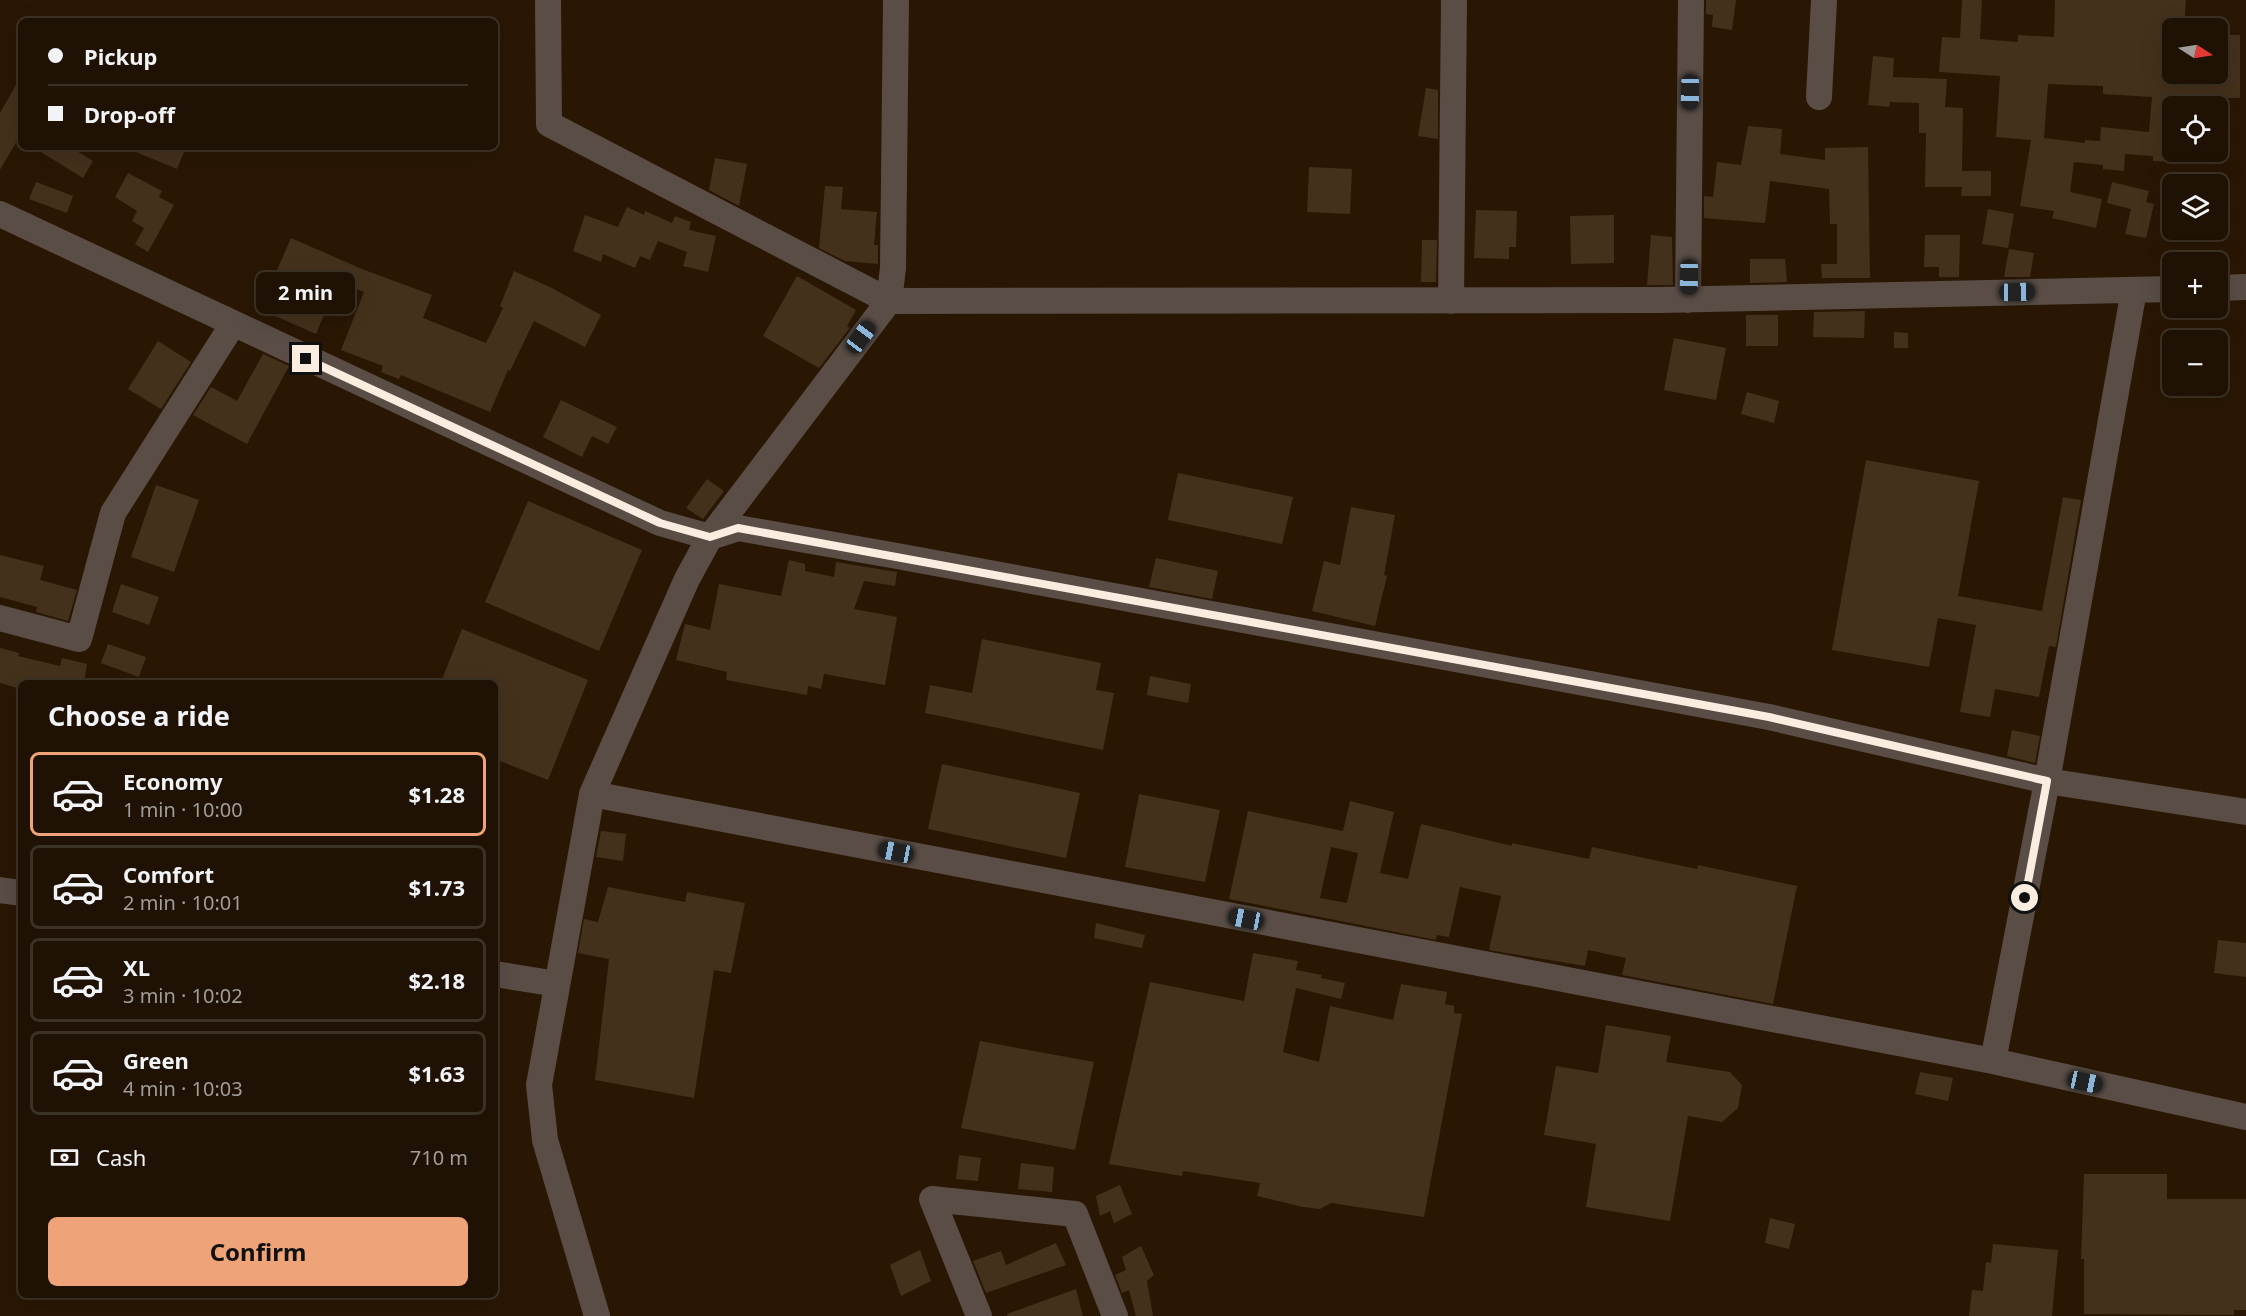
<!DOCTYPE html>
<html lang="en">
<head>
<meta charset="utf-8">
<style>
	:root { --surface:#1f1103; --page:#2c1f12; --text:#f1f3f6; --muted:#a19d9a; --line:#3c3125; --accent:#efa378 }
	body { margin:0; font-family:"Noto Sans",sans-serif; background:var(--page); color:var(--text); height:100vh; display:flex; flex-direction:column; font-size:22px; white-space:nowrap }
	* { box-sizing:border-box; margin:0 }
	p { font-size:20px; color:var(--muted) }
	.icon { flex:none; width:33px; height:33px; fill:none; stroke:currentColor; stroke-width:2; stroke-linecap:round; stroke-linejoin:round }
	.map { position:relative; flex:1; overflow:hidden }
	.drawer { position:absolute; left:18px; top:680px; width:480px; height:618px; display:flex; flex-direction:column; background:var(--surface); border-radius:9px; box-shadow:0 6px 24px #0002,0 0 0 2px var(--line) }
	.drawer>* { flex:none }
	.top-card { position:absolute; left:18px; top:18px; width:480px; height:132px; border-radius:9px; box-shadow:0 6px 24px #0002,0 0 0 2px var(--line); display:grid; align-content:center; height:132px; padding:0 30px; background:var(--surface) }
	.needle { width:39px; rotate:102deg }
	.fabs { position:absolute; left:2162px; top:18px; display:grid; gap:12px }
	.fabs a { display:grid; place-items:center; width:66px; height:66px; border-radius:9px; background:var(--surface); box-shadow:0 6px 24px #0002,0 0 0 2px var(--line); font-size:30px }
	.end { position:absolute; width:27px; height:27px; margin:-14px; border:8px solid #faede0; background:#111; box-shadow:0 0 0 3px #111 }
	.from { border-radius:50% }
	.bubble { position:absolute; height:42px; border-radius:9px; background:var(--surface); box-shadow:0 6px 24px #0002,0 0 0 2px var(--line); font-size:20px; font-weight:700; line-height:42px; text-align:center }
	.car { position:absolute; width:18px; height:36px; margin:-18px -9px; border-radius:8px; box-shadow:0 0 4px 2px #0007; background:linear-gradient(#222 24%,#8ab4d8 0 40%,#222 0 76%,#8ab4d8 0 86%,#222 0) }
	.top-card b { display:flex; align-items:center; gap:21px; height:57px; font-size:22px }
	.top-card b+b { border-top:2px solid var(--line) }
	.top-card i { width:15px; height:15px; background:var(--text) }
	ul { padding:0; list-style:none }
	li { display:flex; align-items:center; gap:18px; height:84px; margin:0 12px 9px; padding:0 18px; border:3px solid var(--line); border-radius:9px }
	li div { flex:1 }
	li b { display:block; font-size:22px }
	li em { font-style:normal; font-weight:700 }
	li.current { border-color:var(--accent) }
	li>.icon { width:54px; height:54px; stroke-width:1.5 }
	h2 { padding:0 30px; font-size:27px; line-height:72px }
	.pay { display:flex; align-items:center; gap:15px; height:66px; padding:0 30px; font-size:22px }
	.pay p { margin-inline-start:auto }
	.action { display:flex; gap:12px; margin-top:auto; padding:12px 30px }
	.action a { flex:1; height:69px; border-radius:9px; background:var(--accent); color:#111; font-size:24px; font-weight:700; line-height:69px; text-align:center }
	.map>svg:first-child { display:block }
	.building { fill:#44311c; fill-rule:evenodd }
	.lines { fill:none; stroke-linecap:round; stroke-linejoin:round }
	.minor { stroke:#594d46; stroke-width:26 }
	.route { stroke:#faede0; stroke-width:8 }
</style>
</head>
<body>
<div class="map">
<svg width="2246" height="1316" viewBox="0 0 2246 1316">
	<rect width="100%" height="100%" fill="#291704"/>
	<!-- building -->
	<path class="building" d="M1706,0h30l-4,30 -20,-3 1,-12 -7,-1z
		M1962,0h20l-2,39 38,3v-7l36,2 1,-37h131l-2,28h-12v46h45v-39h23v63h-68v64l-19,-1v-5l-28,-2 -1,17 -21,-2v-4l-29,-3 -4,30 32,7 -6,29 -44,-10 2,-7 -34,-5 11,-66 -35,-3 4,-61 -61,-4 3,-35 18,1zM2048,84l55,2v8l49,3 -3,35 -48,-5 -1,14 -15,-1v3l-41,-5z
		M1873,56l21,2 -1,19 54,2 -2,28 18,1 -1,63h29v25h-30l1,-9h-37l1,-54h-7v-30l-29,-1 -1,5 -21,-2z
		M21,76v58l-21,36v-57z
		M1426,88l12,2v49l-20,-3z
		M1748,126l34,3 -2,25 45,6v-12l43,-1 2,131h-48l-1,-14h16v-40h-7l-1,-35 -59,-8 -5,42 -61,-5v-22l9,1 4,-35 24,3z
		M33,147h37l23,14 -10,17z
		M124,147h62l-9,22z
		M715,158l32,6 -8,42 -30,-16z
		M1309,167l43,2 -2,45 -43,-2z
		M128,173l34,18 -3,6 15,8 -26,47 -13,-8 9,-16 -12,-7 5,-10 -22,-14z
		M36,182l37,14 -6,17 -38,-14z
		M2112,182l37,9 -3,11 8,2 -8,34 -21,-4 6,-25 -24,-6z
		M825,186l18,1 -2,22 36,3 -3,33h4v19l-33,-3 -26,-13z
		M627,207l17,8 1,-4 27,12 3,-7 16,6 -2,8 27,6 -8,36 -25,-6 4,-14 -29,-11 -8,19 -10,-4 -5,12 -32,-14 -2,8 -28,-11 12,-36 33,12z
		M1988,209l26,5 -6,34 -26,-4z
		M1476,210l41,1 -1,36h-7v12l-35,-1z
		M1614,215v48l-43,1 -1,-48z
		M1651,235l21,2 1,48h-26z
		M1925,235h35l-1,42h-20v-10h-15z
		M291,238l71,31 70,26 -9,23 63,25 17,-35 -3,-2 14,-35 38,17 49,27 -16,32 -51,-26 -24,50 -2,-1 -18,42 -89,-37 -2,4 -18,-7 2,-6 -42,-16 23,-58 -26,-10 -22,52 -43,-19 8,-17 -3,-2 10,-21 -11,-5z
		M1422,240h15l-1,42h-15z
		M2009,249l25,4 -4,24h-26z
		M1750,259h35l2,23 -37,1z
		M797,276l59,34 -9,16 3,2 -31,40 -56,-32z
		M1865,311l-1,27 -51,-1 1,-25z
		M1746,315h32v31h-32z
		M1894,332l14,1v15h-14z
		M1674,338l52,10 -10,52 -52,-10z
		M158,341l33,21 -30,47 -33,-20z
		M263,354l26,12 -42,78 -54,-29 18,-28 26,14z
		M1747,392l32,9 -5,22 -33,-9z
		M561,400l56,27 -9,17 -16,-8 -10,21 -39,-20z
		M1866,460l113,21 -21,115 84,15 21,-114 18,3 -25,147 -7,-1 -10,51 -44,-8 -5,28 -30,-5 16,-87 -38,-7 -9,49 -97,-17z
		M1178,473l115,24 -11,47 -114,-24z
		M707,479l17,12 -21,28 -17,-11z
		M156,485l43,15 -25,72 -43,-15z
		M528,501l114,49 -43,101 -114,-49z
		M1351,507l44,8 -11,60 3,1 -12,50 -63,-15 12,-50 16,4z
		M0,555l44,11 -4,14 37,10 -9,31 -32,-9 1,-5 -37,-10z
		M1156,558l62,13 -6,28 -63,-12z
		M789,560l16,4v7l29,6 2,-15 61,10 -2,14 -31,-5 -10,28 43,8 -12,68 -61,-11 -3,15 -13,-3 -1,9 -81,-15 1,-8 -51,-12 9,-36 25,6 9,-46 62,12z
		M121,584l38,13 -10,28 -37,-13z
		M462,629l126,51 -40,100 -53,-21v-77h-54z
		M982,639l119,24 -5,27 18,3 -11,57 -178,-37 5,-28 42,8z
		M108,644l38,13 -7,20 -38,-14z
		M0,648l19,5 -1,3 42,10 2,-8 25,6 -3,18h-63v7l-21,-6z
		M1150,676l41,8 -3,19 -41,-8z
		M2012,730l28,6 -5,27 -28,-7z
		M942,764l138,29 -14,65 -138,-29z
		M1139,794l81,16 -15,72 -80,-15z
		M1350,801l44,11 -14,61 28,6 13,-55 91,22v-3l77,16 3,-12 105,22 1,-4 99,21 -24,118 -151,-29 4,-17 -38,-8 -3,16 -96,-16 12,-54 -41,-9 -11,50 -12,-2 -1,5 -207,-41 19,-88 95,20zM1331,847l27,6 -11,50 -27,-5z
		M601,831l25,3 -3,27 -27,-4z
		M608,887l77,15 2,-10 58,11 -14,70 -17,-3 -20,128 -99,-18 14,-121 -31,-6 6,-34 14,3z
		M1096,923l49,12 -3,13 -48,-10z
		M2218,940l28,3v34l-32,-4z
		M1253,953l45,8 -2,9 26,5 -1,3 24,5 -4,16 -45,-11 -13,64 36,10 11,-56 63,14 8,-36 46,8 -2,12 9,2v7l8,1 -38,203 -93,-14 -11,6 -17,-2 -46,-11 3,-13 -77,-12 -1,5 -73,-12 41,-182 94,19z
		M1606,1025l65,11 -5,26 64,10 12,13 -4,23 -16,14 -34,-6 -18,105 -84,-14 10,-63 -52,-9 12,-69 42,7z
		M980,1041l114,21 -19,88 -114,-22z
		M1920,1072l33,6 -5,23 -33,-7z
		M959,1155l22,3 -3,23 -22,-2z
		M1021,1163l33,4 -2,25 -34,-3z
		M2084,1174h83v25h79v111h-12v5l-150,-1v-55h-3z
		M1120,1185l12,29 -18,9 -4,-12 -10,5 -4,-20z
		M1770,1218l25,6 -6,25 -24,-6z
		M1056,1243l10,22 -80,28 -13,-32 28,-10 5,14z
		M1993,1244l65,6 -6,66h-83l3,-26 11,1 3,-29 5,1z
		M1141,1246l13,29 -7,6 6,35h-17l-7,-26 -7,3 -7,-18 11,-5 -4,-13z
		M920,1250l11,31 -30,15 -11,-31z
		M1076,1289l7,27h-76v-2z"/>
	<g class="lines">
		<!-- minor -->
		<path class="minor" d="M548,0l1,124 340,177 770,-1 513,-11
			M1819,97l5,-97
			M0,214l660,309 50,14 28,-9 159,28 872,161 278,64 199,31
			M2217,288l29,-1
			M1688,300l3,-300
			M1451,301l3,-301
			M0,618l79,21 34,-126 120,-189
			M592,794l1401,267 253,56
			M0,890l21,3
			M495,974l62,10
			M1993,1061l54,-280 87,-491
			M597,1316l-52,-176 -6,-55 53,-291 95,-215 23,-42 179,-236 4,-33 3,-268
			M979,1316l-47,-117 143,15 40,102"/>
	</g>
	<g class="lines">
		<!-- route -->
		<path class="route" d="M306,359l354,164 50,14 28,-9 1031,189 278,64 -22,117"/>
	</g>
</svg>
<div class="fabs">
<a><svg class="needle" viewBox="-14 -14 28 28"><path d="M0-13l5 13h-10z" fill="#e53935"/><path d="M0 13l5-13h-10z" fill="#a19d9a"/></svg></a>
<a><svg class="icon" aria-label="locate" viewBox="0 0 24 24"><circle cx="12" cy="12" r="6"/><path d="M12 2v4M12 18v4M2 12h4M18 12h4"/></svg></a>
<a><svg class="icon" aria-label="layers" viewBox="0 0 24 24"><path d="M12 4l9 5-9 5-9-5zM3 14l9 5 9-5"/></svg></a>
<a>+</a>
<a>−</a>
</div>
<i class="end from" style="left:2025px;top:898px"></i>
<i class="end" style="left:306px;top:359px"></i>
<div class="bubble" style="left:256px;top:272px;width:99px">2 min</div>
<i class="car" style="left:1690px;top:92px;rotate:181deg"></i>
<i class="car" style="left:1689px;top:277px;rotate:181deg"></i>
<i class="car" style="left:2017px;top:292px;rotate:89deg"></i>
<i class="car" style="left:861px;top:337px;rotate:37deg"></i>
<i class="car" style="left:896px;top:852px;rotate:281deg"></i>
<i class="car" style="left:1246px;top:919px;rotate:281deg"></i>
<i class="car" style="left:2085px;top:1082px;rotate:102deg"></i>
<div class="top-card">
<b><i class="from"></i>Pickup</b>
<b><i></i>Drop-off</b>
</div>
<section class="drawer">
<h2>Choose a ride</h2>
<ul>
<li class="current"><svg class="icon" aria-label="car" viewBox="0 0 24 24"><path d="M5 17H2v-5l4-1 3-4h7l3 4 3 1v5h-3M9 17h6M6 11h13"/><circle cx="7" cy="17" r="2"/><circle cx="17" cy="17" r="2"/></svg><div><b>Economy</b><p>1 min · 10:00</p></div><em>$1.28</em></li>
<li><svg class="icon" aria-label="car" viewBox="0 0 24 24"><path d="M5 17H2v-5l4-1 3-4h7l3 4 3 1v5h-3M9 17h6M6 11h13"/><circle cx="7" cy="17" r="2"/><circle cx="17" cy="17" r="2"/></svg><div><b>Comfort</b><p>2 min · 10:01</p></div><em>$1.73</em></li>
<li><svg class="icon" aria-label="car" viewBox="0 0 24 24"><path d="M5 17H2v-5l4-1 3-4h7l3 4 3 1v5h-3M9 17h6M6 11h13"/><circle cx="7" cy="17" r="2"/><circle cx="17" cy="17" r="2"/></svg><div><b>XL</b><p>3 min · 10:02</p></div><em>$2.18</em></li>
<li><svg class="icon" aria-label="car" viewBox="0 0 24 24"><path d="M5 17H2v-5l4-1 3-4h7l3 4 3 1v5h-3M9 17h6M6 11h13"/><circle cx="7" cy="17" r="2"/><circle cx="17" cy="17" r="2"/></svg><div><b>Green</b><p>4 min · 10:03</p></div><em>$1.63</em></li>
</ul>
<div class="pay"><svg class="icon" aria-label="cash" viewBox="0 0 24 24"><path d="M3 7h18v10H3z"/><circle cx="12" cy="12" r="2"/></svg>Cash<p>710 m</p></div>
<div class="action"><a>Confirm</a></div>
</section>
</div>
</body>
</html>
